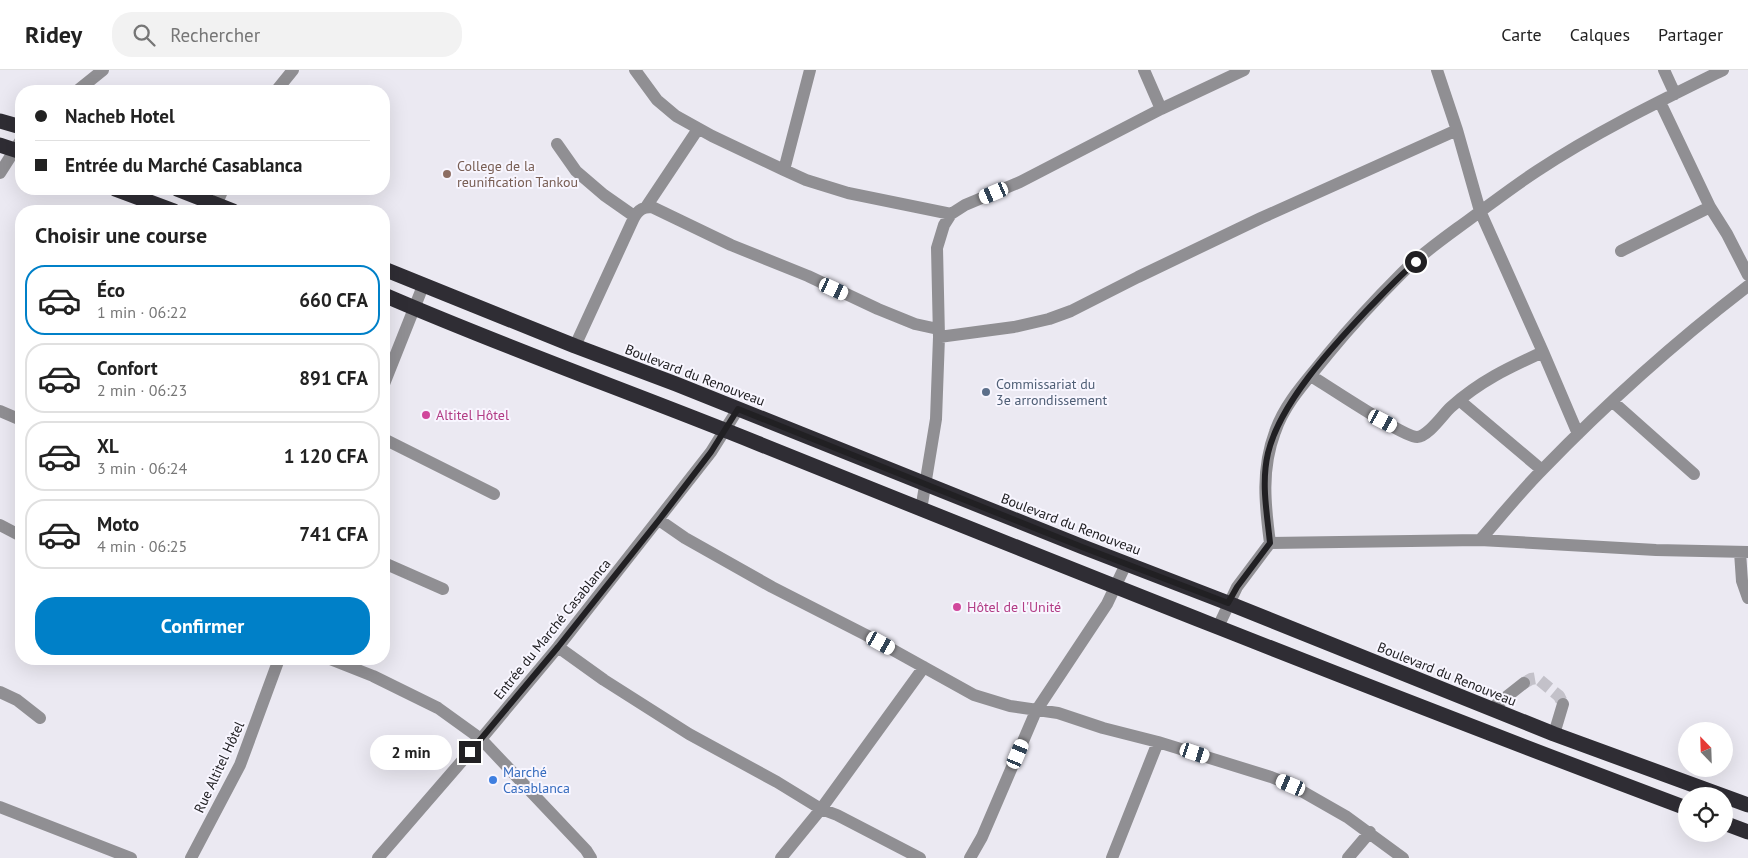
<!DOCTYPE html>
<html lang="fr">
<head>
<meta charset="utf-8">
<style>
	:root { --surface:#fff; --page:#f2f2f2; --text:#222; --muted:#767676; --line:#e0e0e0; --accent:#0080c8 }
	body { margin:0; font-family:"PT Sans",sans-serif; background:var(--page); color:var(--text); height:100vh; display:flex; flex-direction:column; font-size:19px; white-space:nowrap }
	* { box-sizing:border-box; margin:0 }
	p { font-size:16px; color:var(--muted) }
	.icon { flex:none; width:28px; height:28px; fill:none; stroke:currentColor; stroke-width:2; stroke-linecap:round; stroke-linejoin:round }
	.map { position:relative; flex:1; overflow:hidden }
	.side { position:absolute; left:15px; top:135px; width:375px; height:460px; display:flex; flex-direction:column; background:var(--surface); border-radius:20px; box-shadow:0 5px 20px #0002 }
	.side>* { flex:none }
	.guide { position:absolute; left:15px; top:15px; width:375px; height:110px; border-radius:20px; box-shadow:0 5px 20px #0002; display:grid; align-content:center; height:110px; padding:0 20px; background:var(--surface) }
	.needle { width:32px; rotate:337deg }
	.buttons { position:absolute; left:1678px; top:652px; display:grid; gap:10px }
	.buttons a { display:grid; place-items:center; width:55px; height:55px; border-radius:50%; background:var(--surface); box-shadow:0 5px 20px #0002; font-size:25px }
	.end { position:absolute; width:22px; height:22px; margin:-11px; border:6px solid #212023; background:#fff; box-shadow:0 0 0 2px #fff }
	.from { border-radius:50% }
	.bubble { position:absolute; height:35px; border-radius:18px; background:var(--surface); box-shadow:0 5px 20px #0002; font-size:16px; font-weight:700; line-height:35px; text-align:center }
	.car { position:absolute; width:15px; height:30px; margin:-15px -8px; border-radius:6px; box-shadow:0 0 4px 1px #0007; background:linear-gradient(#fff 24%,#345 0 40%,#fff 0 76%,#345 0 86%,#fff 0) }
	.guide b { display:flex; align-items:center; gap:18px; height:48px; font-size:19px }
	.guide b+b { border-top:1px solid var(--line) }
	.guide i { width:12px; height:12px; background:var(--text) }
	ul { padding:0; list-style:none }
	li { display:flex; align-items:center; gap:15px; height:70px; margin:0 10px 8px; padding:0 10px; border:2px solid var(--line); border-radius:20px }
	li div { flex:1 }
	li b { display:block; font-size:19px }
	li em { font-style:normal; font-weight:700 }
	li.active { border-color:var(--accent) }
	li>.icon { width:45px; height:45px; stroke-width:1.5 }
	h2 { padding:0 20px; font-size:22px; line-height:60px }
	.action { display:flex; gap:10px; margin-top:auto; padding:10px 20px }
	.action a { flex:1; height:58px; border-radius:20px; background:var(--accent); color:#fff; font-size:20px; font-weight:700; line-height:58px; text-align:center }
	header { display:flex; align-items:center; gap:30px; box-sizing:border-box; height:70px; padding:0 25px; background:var(--surface); border-bottom:1px solid var(--line) }
	header strong { font-size:24px }
	nav { display:flex; gap:28px; margin-inline-start:auto; font-size:18px }
	.search { width:350px; height:45px; background:var(--page); display:flex; align-items:center; gap:12px; box-sizing:border-box; padding:0 18px; border-radius:20px; color:var(--muted); font-size:19px }
	.map>svg:first-child { display:block }
	.lines { fill:none; stroke-linecap:round; stroke-linejoin:round }
	.minor-tunnel { stroke:#c3c1c9; stroke-width:12; stroke-dasharray:12 6; stroke-linecap:butt }
	.minor { stroke:#908f93; stroke-width:12 }
	.highway { stroke:#2f2d34; stroke-width:15 }
	.route { stroke:#212023; stroke-width:6 }
	.education-dot { fill:#8d6e63; stroke:#f8f6ff; stroke-width:2 }
	.service-dot { fill:#5c6f8a; stroke:#f8f6ff; stroke-width:2 }
	.hotel-dot { fill:#d1479c; stroke:#f8f6ff; stroke-width:2 }
	.shop-dot { fill:#3f7fe0; stroke:#f8f6ff; stroke-width:2 }
	.labels { text-anchor:middle; stroke-width:4; stroke-linejoin:round; paint-order:stroke }
	.education-label { font-size:14px; fill:#785e54; stroke:#f8f6ff; text-anchor:start }
	.street-label { font-size:14px; fill:#212023; stroke:#f8f6ff }
	.service-label { font-size:14px; fill:#4e5e75; stroke:#f8f6ff; text-anchor:start }
	.hotel-label { font-size:14px; fill:#b23c85; stroke:#f8f6ff; text-anchor:start }
	.shop-label { font-size:14px; fill:#366cbe; stroke:#f8f6ff; text-anchor:start }
</style>
</head>
<body>
<header>
<strong>Ridey</strong>
<div class="search"><svg class="icon" aria-label="search" viewBox="0 0 24 24"><circle cx="10" cy="10" r="6"/><path d="M15 15l6 6"/></svg>Rechercher</div>
<nav><a>Carte</a><a>Calques</a><a>Partager</a></nav>
</header>
<div class="map">
<svg width="1748" height="788" viewBox="0 0 1748 788">
	<rect width="100%" height="100%" fill="#ebe9f2"/>
	<g class="lines">
		<!-- minor-tunnel -->
		<path class="minor-tunnel" d="M1524,613l7,-4 6,-1 22,18 4,8"/>
		<!-- minor -->
		<path class="minor" d="M635,0l22,30 19,16 36,20 72,34 22,10 42,13 103,21
			M1144,0l17,39
			M1437,0l20,60 23,81 63,141 35,82
			M1664,0l11,24
			M77,21l26,-21
			M276,21l17,-21
			M1660,32l50,105
			M557,74l19,27 28,24 30,21
			M784,100l26,-100
			M0,103l21,-33
			M216,135l7,-16
			M646,137l52,-78
			M1621,181l89,-44 17,27 21,41
			M939,267l75,-10 35,-8 22,-8 67,-34 123,-59 196,-88
			M575,276l57,-124c4,-10 9,-15 20,-15l79,38 77,31 70,33 37,15 23,5
			M1311,306c17,10 92,61 106,61 12,-1 26,-23 34,-30 29,-26 57,-39 92,-55
			M384,314l39,-98
			M1459,330l83,70
			M1613,332l81,72
			M0,341l21,9
			M384,369l110,55
			M921,440l15,-91 3,-82 -2,-89 7,-23 7,-11 14,-9 55,-23 141,-73 83,-39
			M659,450l26,18 87,49 94,48 108,60 36,11 48,7 45,15 55,14 113,35 20,8 56,32 56,41
			M0,455l21,11
			M1480,470c21,-24 41,-49 63,-71 64,-66 132,-127 205,-183
			M1270,473c-5,-38 -9,-74 5,-111 10,-30 34,-54 53,-78 23,-28 48,-55 74,-81 20,-20 45,-37 68,-54 22,-16 44,-33 67,-48 59,-39 123,-70 186,-101
			M1740,482l2,29 6,17
			M384,493l59,26
			M1218,557l19,-40 33,-44 210,-3 176,10 92,2
			M558,577l46,33 85,54 88,48 44,27 16,6 83,43
			M330,589l43,17 65,32 43,31 105,111 5,8
			M0,622l17,8 23,18
			M1491,639l33,-26
			M1554,664l9,-30
			M0,737l131,51
			M191,788l49,-93 39,-106
			M378,788l103,-119 77,-92 153,-195 27,-43
			M781,788l40,-49 103,-142
			M970,788l12,-21 54,-126 71,-107 19,-40
			M1112,788l46,-116
			M1348,788l22,-26"/>
		<!-- highway -->
		<path class="highway" d="M0,51l21,6
			M0,75l21,7
			M115,119l59,22
			M177,119l56,22
			M384,199l191,77 101,38 407,163 145,56 326,131 194,71
			M384,225c122,53 249,98 373,148 308,124 618,248 929,365
			M1724,753l24,9"/>
	</g>
	<g class="lines">
		<!-- route -->
		<path class="route" d="M470,682l88,-105 101,-127 52,-68 27,-43 344,138 146,56 9,-16 33,-44c-3,-30 -9,-60 -2,-90 12,-50 64,-106 99,-143 16,-16 31,-33 49,-48"/>
	</g>
	<!-- markers -->
	<circle class="education-dot" cx="447" cy="104" r="5"/>
	<circle class="service-dot" cx="986" cy="322" r="5"/>
	<g class="hotel-dot">
		<circle cx="426" cy="345" r="5"/>
		<circle cx="957" cy="537" r="5"/>
	</g>
	<circle class="shop-dot" cx="493" cy="710" r="5"/>
	<g class="labels">
		<!-- education labels -->
		<g class="education-label">
			<text x="457" y="101">College de la<tspan x="457" dy="16">reunification Tankou</tspan></text>
		</g>
		<!-- street labels -->
		<g class="street-label">
			<text transform="translate(695 305) rotate(21)" y="5">Boulevard du Renouveau</text>
			<text transform="translate(1071 454) rotate(21)" y="5">Boulevard du Renouveau</text>
			<text transform="translate(552 559) rotate(-51)" y="5">Entrée du Marché Casablanca</text>
			<text transform="translate(1447 604) rotate(22)" y="5">Boulevard du Renouveau</text>
			<text transform="translate(219 697) rotate(-65)" y="5">Rue Altitel Hôtel</text>
		</g>
		<!-- service labels -->
		<g class="service-label">
			<text x="996" y="319">Commissariat du<tspan x="996" dy="16">3e arrondissement</tspan></text>
		</g>
		<!-- hotel labels -->
		<g class="hotel-label">
			<text x="436" y="350">Altitel Hôtel</text>
			<text x="967" y="542">Hôtel de l'Unité</text>
		</g>
		<!-- shop labels -->
		<g class="shop-label">
			<text x="503" y="707">Marché<tspan x="503" dy="16">Casablanca</tspan></text>
		</g>
	</g>
</svg>
<div class="buttons">
<a><svg class="needle" viewBox="-14 -14 28 28"><path d="M0-13l5 13h-10z" fill="#e53935"/><path d="M0 13l5-13h-10z" fill="#767676"/></svg></a>
<a><svg class="icon" aria-label="locate" viewBox="0 0 24 24"><circle cx="12" cy="12" r="6"/><path d="M12 2v4M12 18v4M2 12h4M18 12h4"/></svg></a>
</div>
<i class="end from" style="left:1416px;top:192px"></i>
<i class="end" style="left:470px;top:682px"></i>
<div class="bubble" style="left:370px;top:665px;width:82px">2 min</div>
<i class="car" style="left:994px;top:123px;rotate:247deg"></i>
<i class="car" style="left:834px;top:219px;rotate:115deg"></i>
<i class="car" style="left:1383px;top:351px;rotate:118deg"></i>
<i class="car" style="left:881px;top:573px;rotate:119deg"></i>
<i class="car" style="left:1195px;top:683px;rotate:108deg"></i>
<i class="car" style="left:1018px;top:684px;rotate:23deg"></i>
<i class="car" style="left:1291px;top:715px;rotate:293deg"></i>
<div class="guide">
<b><i class="from"></i>Nacheb Hotel</b>
<b><i></i>Entrée du Marché Casablanca</b>
</div>
<section class="side">
<h2>Choisir une course</h2>
<ul>
<li class="active"><svg class="icon" aria-label="car" viewBox="0 0 24 24"><path d="M5 17H2v-5l4-1 3-4h7l3 4 3 1v5h-3M9 17h6M6 11h13"/><circle cx="7" cy="17" r="2"/><circle cx="17" cy="17" r="2"/></svg><div><b>Éco</b><p>1 min · 06:22</p></div><em>660 CFA</em></li>
<li><svg class="icon" aria-label="car" viewBox="0 0 24 24"><path d="M5 17H2v-5l4-1 3-4h7l3 4 3 1v5h-3M9 17h6M6 11h13"/><circle cx="7" cy="17" r="2"/><circle cx="17" cy="17" r="2"/></svg><div><b>Confort</b><p>2 min · 06:23</p></div><em>891 CFA</em></li>
<li><svg class="icon" aria-label="car" viewBox="0 0 24 24"><path d="M5 17H2v-5l4-1 3-4h7l3 4 3 1v5h-3M9 17h6M6 11h13"/><circle cx="7" cy="17" r="2"/><circle cx="17" cy="17" r="2"/></svg><div><b>XL</b><p>3 min · 06:24</p></div><em>1 120 CFA</em></li>
<li><svg class="icon" aria-label="car" viewBox="0 0 24 24"><path d="M5 17H2v-5l4-1 3-4h7l3 4 3 1v5h-3M9 17h6M6 11h13"/><circle cx="7" cy="17" r="2"/><circle cx="17" cy="17" r="2"/></svg><div><b>Moto</b><p>4 min · 06:25</p></div><em>741 CFA</em></li>
</ul>
<div class="action"><a>Confirmer</a></div>
</section>
</div>
</body>
</html>
